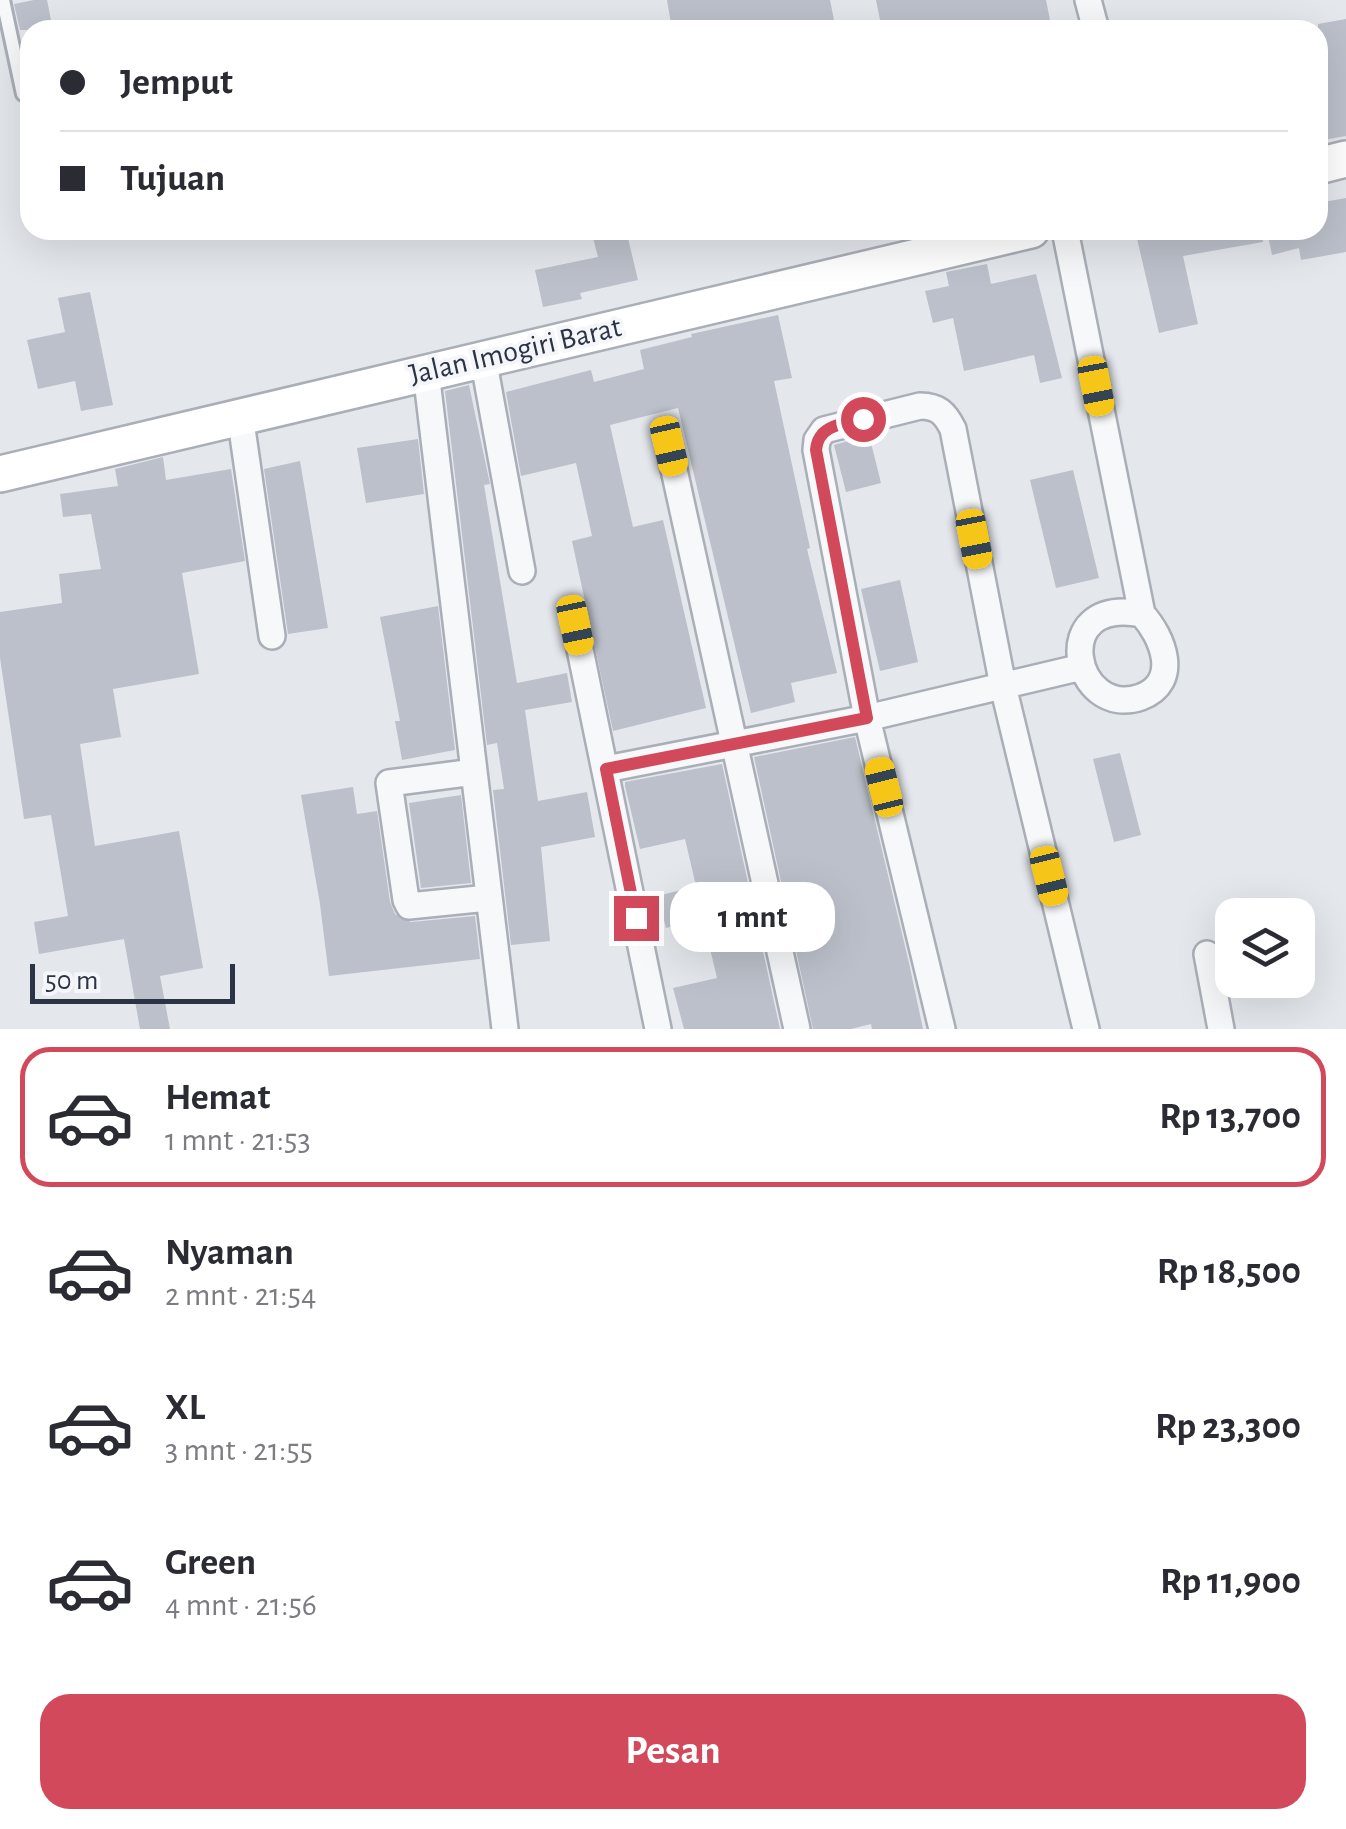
<!DOCTYPE html>
<html lang="id">
<head>
<meta charset="utf-8">
<style>
	:root { --surface:#fff; --page:#f7f7f7; --text:#2b2b33; --muted:#7c7c81; --line:#e1e1e2; --accent:#d1495b }
	body { margin:0; font-family:"Alegreya Sans",sans-serif; background:var(--page); color:var(--text); height:100vh; display:flex; flex-direction:column; font-size:38px; white-space:nowrap }
	* { box-sizing:border-box; margin:0 }
	p { font-size:32px; color:var(--muted) }
	.icon { flex:none; width:55px; height:55px; fill:none; stroke:currentColor; stroke-width:2; stroke-linecap:round; stroke-linejoin:round }
	.map { position:relative; height:1029px; overflow:hidden }
	.side { display:flex; flex-direction:column; background:var(--surface); flex:1 }
	.side>* { flex:none }
	.hud { position:absolute; left:20px; top:20px; width:1308px; height:220px; border-radius:30px; box-shadow:0 10px 40px #0002; display:grid; align-content:center; height:220px; padding:0 40px; background:var(--surface) }
	.tools { position:absolute; left:1215px; top:898px; display:grid; gap:20px }
	.tools a { display:grid; place-items:center; width:100px; height:100px; border-radius:20px; background:var(--surface); box-shadow:0 10px 40px #0002; font-size:50px }
	.scale { position:absolute; left:30px; bottom:25px; width:205px; box-sizing:border-box; padding-left:10px; border:5px solid #2b3445; border-top:0; font-size:28px; line-height:35px; white-space:nowrap; color:#2b3445; -webkit-text-stroke:8px #f4f6f9; paint-order:stroke }
	.end { position:absolute; width:45px; height:45px; margin:-22px; border:12px solid #d1495b; background:#fff; box-shadow:0 0 0 5px #fff }
	.from { border-radius:50% }
	.bubble { position:absolute; height:70px; border-radius:30px; background:var(--surface); box-shadow:0 10px 40px #0002; font-size:32px; font-weight:600; line-height:70px; text-align:center }
	.car { position:absolute; width:30px; height:60px; margin:-30px -15px; border-radius:12px; box-shadow:0 0 8px 2px #0007; background:linear-gradient(#f5c518 24%,#345 0 40%,#f5c518 0 76%,#345 0 86%,#f5c518 0) }
	.hud b { display:flex; align-items:center; gap:35px; height:95px; font-size:38px }
	.hud b+b { border-top:2px solid var(--line) }
	.hud i { width:25px; height:25px; background:var(--text) }
	ul { padding:18px 0 0; list-style:none }
	li { display:flex; align-items:center; gap:30px; height:140px; margin:0 20px 15px; padding:0 20px; border:5px solid transparent; border-radius:30px }
	li div { flex:1 }
	li b { display:block; font-size:38px }
	li em { font-style:normal; font-weight:600 }
	li.on { border-color:var(--accent) }
	li>.icon { width:90px; height:90px; stroke-width:1.5 }
	.cta { display:flex; gap:20px; margin-top:auto; padding:20px 40px }
	.cta a { flex:1; height:115px; border-radius:30px; background:var(--accent); color:#fff; font-size:40px; font-weight:600; line-height:115px; text-align:center }
	.map>svg:first-child { display:block }
	.building { fill:#bbc0ca }
	.lines { fill:none; stroke-linecap:round; stroke-linejoin:round }
	.service-casing { stroke:#a9aeb7; stroke-width:18 }
	.minor-casing { stroke:#a9aeb7; stroke-width:30 }
	.secondary-casing { stroke:#a9aeb7; stroke-width:40 }
	.service { stroke:#f7f8fa; stroke-width:12 }
	.minor { stroke:#f7f8fa; stroke-width:25 }
	.secondary { stroke:#fff; stroke-width:35 }
	.route { stroke:#d1495b; stroke-width:12 }
	.labels { text-anchor:middle; stroke-width:8; stroke-linejoin:round; paint-order:stroke }
	.street-label { font-size:30px; fill:#2b3445; stroke:#f4f6f9 }
</style>
</head>
<body>
<div class="map">
<svg width="1346" height="1029" viewBox="0 0 1346 1029">
	<rect width="100%" height="100%" fill="#e4e7ec"/>
	<!-- building -->
	<path class="building" d="M34,0h13l6,30h-33l-6,-26z
		M667,0h163l6,30h-164z
		M876,0h170l6,30h-170z
		M1346,19v117l-28,5v-117z
		M1346,198v54l-45,8 -2,-12 -27,7 -5,-25h51v-27z
		M591,230h35l12,50 -58,13 2,6 -39,8 -8,-37 63,-13z
		M1135,230h127l1,12 -80,14 15,68 -39,9z
		M987,264l4,20 45,-10 26,104 -22,5 -6,-28 -70,16 -11,-53 -20,5 -8,-32 24,-5 -3,-14z
		M90,292l23,113 -32,6 -6,-30 -37,8 -11,-49 38,-8 -7,-34z
		M778,315l14,63 -18,3 36,167 -3,1 30,124 -46,10 4,19 -44,11 -73,-305 -68,17 23,102 30,-7 43,188 -93,23 -41,-190 20,-5 -16,-73 -55,13 -15,-84 85,-22 3,12 50,-13 -4,-19 52,-13 -1,-3z
		M469,385l21,99 -6,1 33,198 50,-10 5,29 -47,8 13,91 49,-9 8,45 -54,10 9,94 -39,4 -18,-155 11,-1 -7,-46 -10,2 -42,-354z
		M869,435l12,48 -35,9 -12,-47z
		M418,439l6,55 -58,9 -9,-55z
		M163,457l3,23 65,-11 14,92 -63,12 17,101 -86,15 8,48 -41,7 15,102 84,-15 24,137 -43,8 10,53h-30l-16,-90 -85,15 -5,-32 34,-6 -17,-101 -27,4 -24,-161v-46l62,-9 -3,-29 42,-5 -10,-55 -28,3 -3,-23 58,-8 -3,-17z
		M300,461l28,167 -40,6 -24,-165z
		M1073,470l26,108 -43,10 -26,-108z
		M900,580l18,82 -38,9 -19,-82z
		M438,606l17,144 -53,10 -7,-39h5l-20,-104z
		M855,737l54,226 14,66h-51l-1,-5 -20,5h-38l-59,-272z
		M1120,753l21,82 -27,7 -21,-83z
		M722,764l58,265h-96l-11,-41 44,-10 -14,-59 -37,9 -8,-32 38,-10 -11,-47 -45,10 -15,-63v-4z
		M353,787l4,27 20,-3 13,91 5,12 16,8 64,-6 5,43 -151,17 -9,-72 -19,-109z
		M461,795l10,88 -50,5 -12,-85z"/>
	<g class="lines">
		<!-- service casing -->
		<g class="service-casing">
			<path id="service" d="M3,0l20,94"/>
		</g>
		<!-- minor casing -->
		<g class="minor-casing">
			<path id="minor" d="M1088,0l8,30
				M1065,230l77,384c21,23 39,68 -1,83 -67,24 -95,-102 1,-83
				M483,358l39,213
				M426,372l79,657
				M240,415l32,221
				M669,447l128,582
				M575,625l83,404
				M606,769l261,-51 215,-51
				M474,772l-85,11 17,117 3,6 79,-8
				M1207,954l14,75
				M942,1029l-75,-311 -51,-268 1,-10 7,-10 96,-24c18,0 25,7 33,23l50,257 83,343"/>
		</g>
		<!-- secondary casing -->
		<g class="secondary-casing">
			<path id="secondary" d="M1318,166l28,-7
				M0,474l1031,-244"/>
		</g>
		<!-- service -->
		<use href="#service" class="service"/>
		<!-- minor -->
		<use href="#minor" class="minor"/>
		<!-- secondary -->
		<use href="#secondary" class="secondary"/>
	</g>
	<g class="lines">
		<!-- route -->
		<path class="route" d="M636,918l-30,-149 261,-51 -51,-268c2,-25 26,-26 47,-31"/>
	</g>
	<g class="labels">
		<!-- street labels -->
		<g class="street-label">
			<text transform="translate(515 350) rotate(-13)" y="10">Jalan Imogiri Barat</text>
		</g>
	</g>
</svg>
<div class="tools">
<a><svg class="icon" aria-label="layers" viewBox="0 0 24 24"><path d="M12 4l9 5-9 5-9-5zM3 14l9 5 9-5"/></svg></a>
</div>
<div class="scale">50 m</div>
<i class="end from" style="left:863px;top:419px"></i>
<i class="end" style="left:636px;top:918px"></i>
<div class="bubble" style="left:670px;top:882px;width:165px">1 mnt</div>
<i class="car" style="left:1096px;top:386px;rotate:169deg"></i>
<i class="car" style="left:669px;top:446px;rotate:167deg"></i>
<i class="car" style="left:974px;top:539px;rotate:169deg"></i>
<i class="car" style="left:575px;top:625px;rotate:168deg"></i>
<i class="car" style="left:884px;top:787px;rotate:346deg"></i>
<i class="car" style="left:1049px;top:876px;rotate:166deg"></i>
<div class="hud">
<b><i class="from"></i>Jemput</b>
<b><i></i>Tujuan</b>
</div>
</div>
<section class="side">
<ul>
<li class="on"><svg class="icon" aria-label="car" viewBox="0 0 24 24"><path d="M5 17H2v-5l4-1 3-4h7l3 4 3 1v5h-3M9 17h6M6 11h13"/><circle cx="7" cy="17" r="2"/><circle cx="17" cy="17" r="2"/></svg><div><b>Hemat</b><p>1 mnt · 21:53</p></div><em>Rp 13,700</em></li>
<li><svg class="icon" aria-label="car" viewBox="0 0 24 24"><path d="M5 17H2v-5l4-1 3-4h7l3 4 3 1v5h-3M9 17h6M6 11h13"/><circle cx="7" cy="17" r="2"/><circle cx="17" cy="17" r="2"/></svg><div><b>Nyaman</b><p>2 mnt · 21:54</p></div><em>Rp 18,500</em></li>
<li><svg class="icon" aria-label="car" viewBox="0 0 24 24"><path d="M5 17H2v-5l4-1 3-4h7l3 4 3 1v5h-3M9 17h6M6 11h13"/><circle cx="7" cy="17" r="2"/><circle cx="17" cy="17" r="2"/></svg><div><b>XL</b><p>3 mnt · 21:55</p></div><em>Rp 23,300</em></li>
<li><svg class="icon" aria-label="car" viewBox="0 0 24 24"><path d="M5 17H2v-5l4-1 3-4h7l3 4 3 1v5h-3M9 17h6M6 11h13"/><circle cx="7" cy="17" r="2"/><circle cx="17" cy="17" r="2"/></svg><div><b>Green</b><p>4 mnt · 21:56</p></div><em>Rp 11,900</em></li>
</ul>
<div class="cta"><a>Pesan</a></div>
</section>
</body>
</html>
